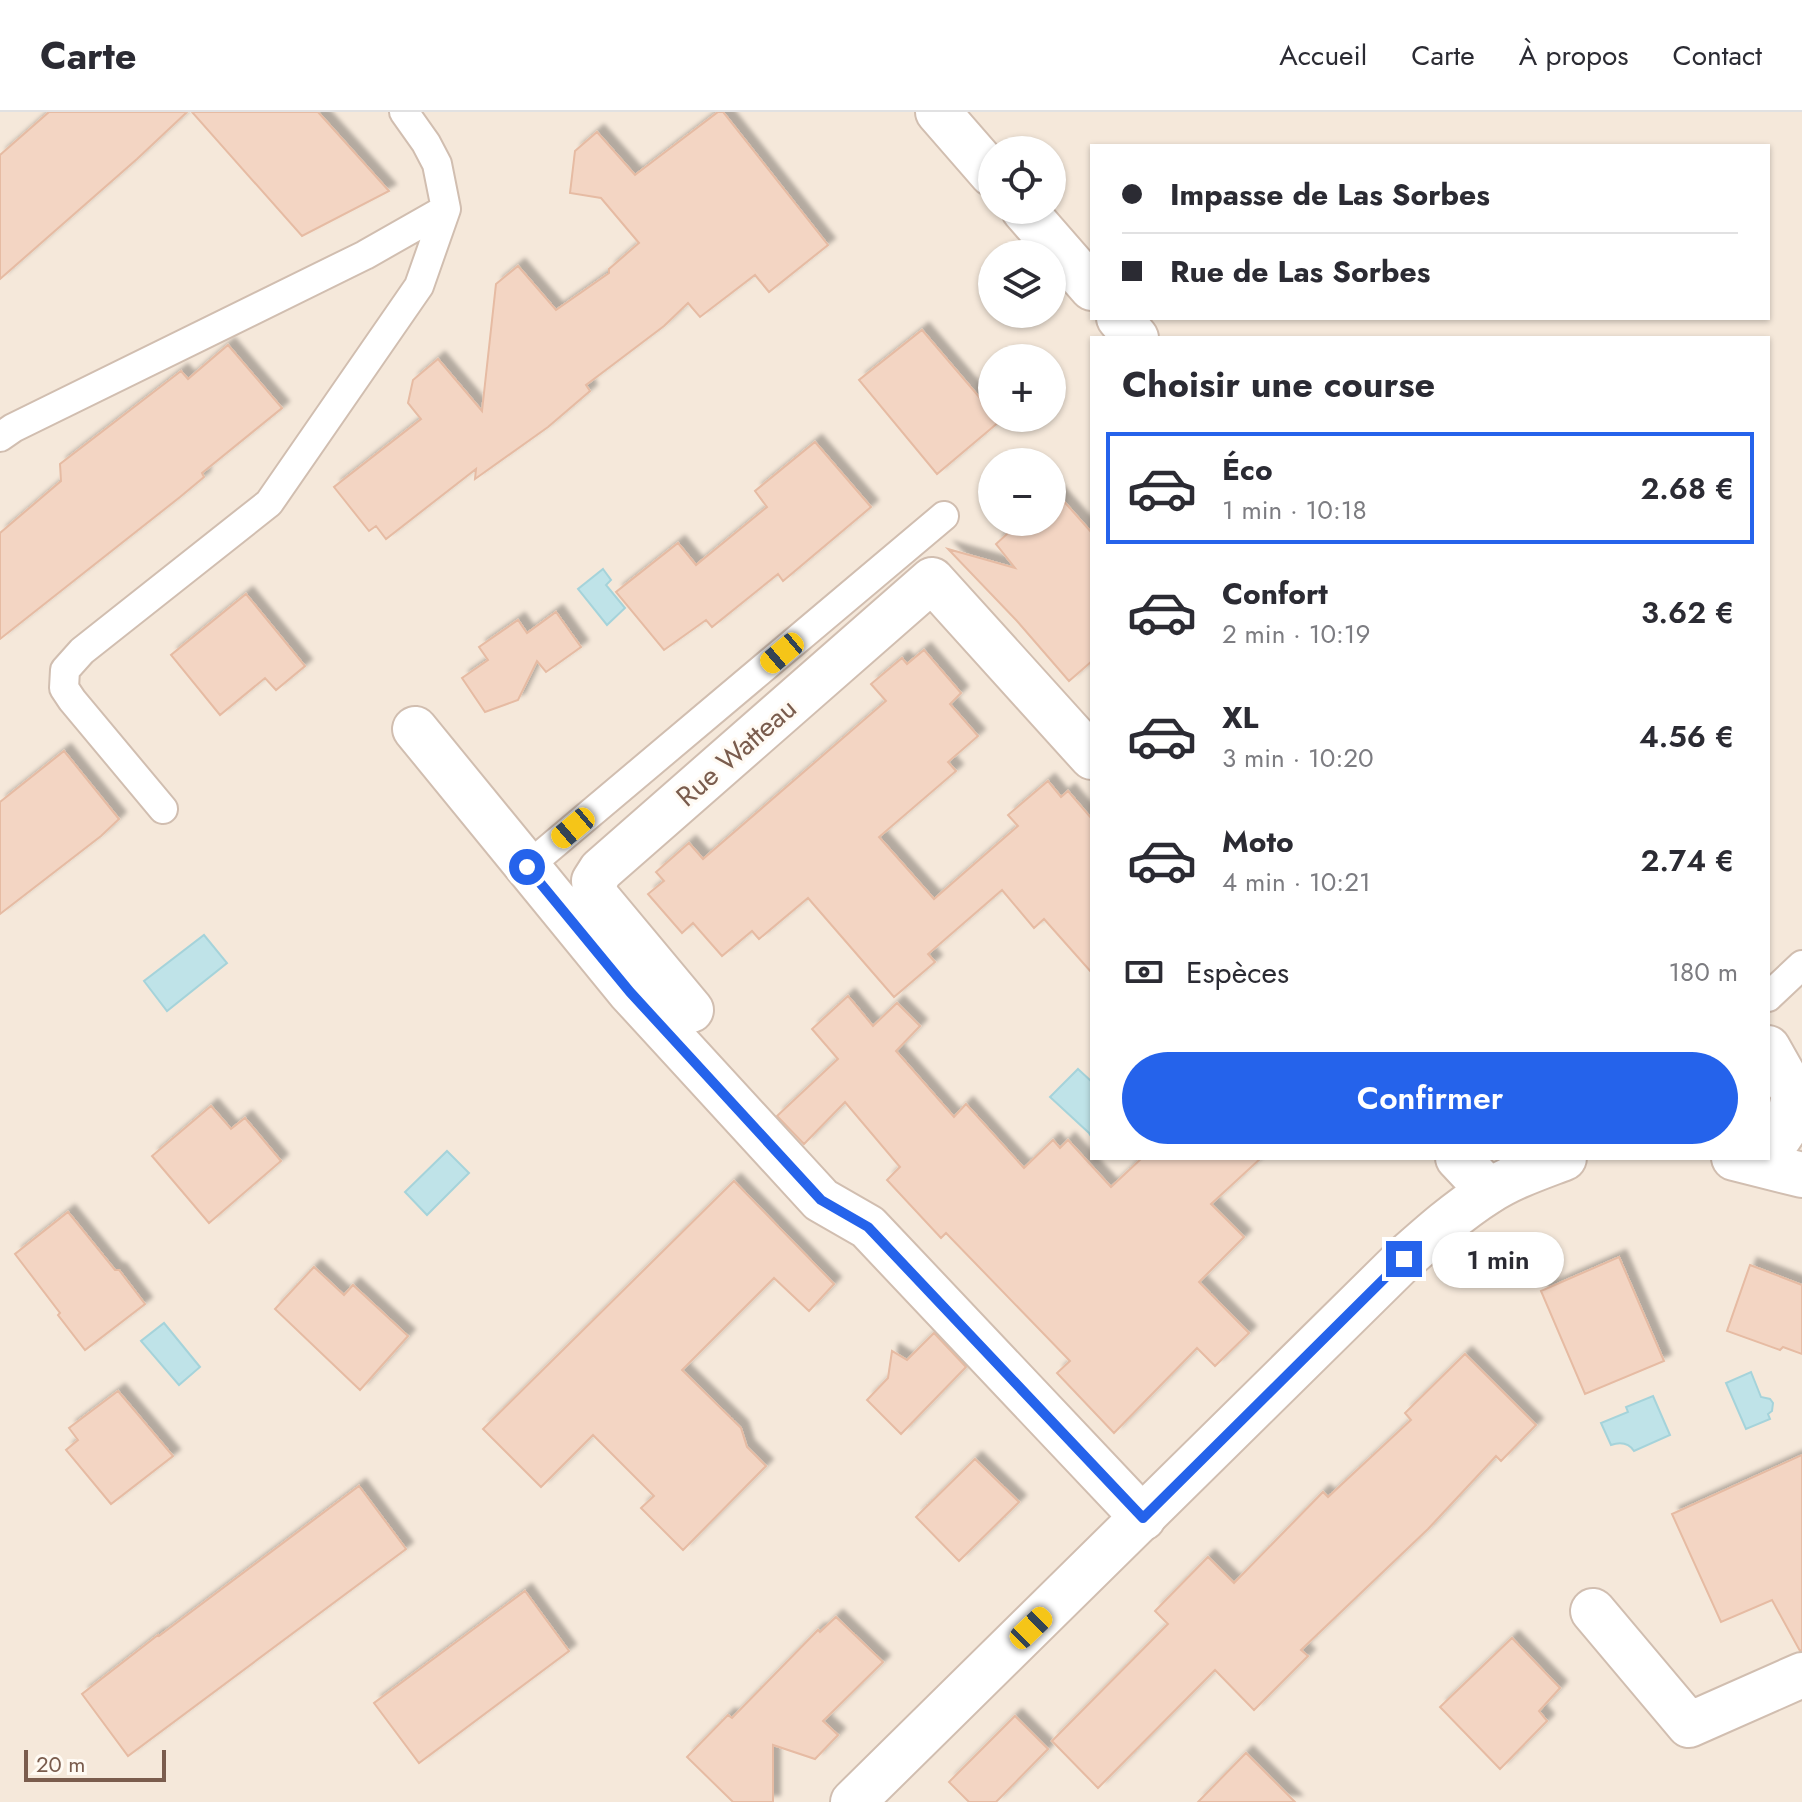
<!DOCTYPE html>
<html lang="fr">
<head>
<meta charset="utf-8">
<style>
	:root { --surface:#fff; --page:#f2f2f3; --text:#2b2b33; --muted:#7c7c81; --line:#e1e1e2; --accent:#2563eb }
	body { margin:0; font-family:Jost,sans-serif; background:var(--page); color:var(--text); height:100vh; display:flex; flex-direction:column; font-size:30px; white-space:nowrap }
	* { box-sizing:border-box; margin:0 }
	p { font-size:26px; color:var(--muted) }
	.icon { flex:none; width:44px; height:44px; fill:none; stroke:currentColor; stroke-width:2; stroke-linecap:round; stroke-linejoin:round }
	.map { position:relative; flex:1; overflow:hidden }
	.details { position:absolute; left:1090px; top:224px; width:680px; height:824px; display:flex; flex-direction:column; background:var(--surface); border-radius:0px; box-shadow:0 2px 6px #0004 }
	.details>* { flex:none }
	.hud { position:absolute; left:1090px; top:32px; width:680px; height:176px; border-radius:0px; box-shadow:0 2px 6px #0004; display:grid; align-content:center; height:176px; padding:0 32px; background:var(--surface) }
	.fabs { position:absolute; left:978px; top:24px; display:grid; gap:16px }
	.fabs a { display:grid; place-items:center; width:88px; height:88px; border-radius:50%; background:var(--surface); box-shadow:0 2px 6px #0004; font-size:40px }
	.scale { position:absolute; left:24px; bottom:20px; width:142px; box-sizing:border-box; padding-left:8px; border:4px solid #7a5c4d; border-top:0; font-size:22px; line-height:28px; white-space:nowrap; color:#7a5c4d; -webkit-text-stroke:6px #fffaf3; paint-order:stroke }
	.end { position:absolute; width:36px; height:36px; margin:-18px; border:10px solid #2563eb; background:#fff; box-shadow:0 0 0 4px #fff }
	.from { border-radius:50% }
	.bubble { position:absolute; height:56px; border-radius:28px; background:var(--surface); box-shadow:0 2px 6px #0004; font-size:26px; font-weight:600; line-height:56px; text-align:center }
	.car { position:absolute; width:24px; height:48px; margin:-24px -12px; border-radius:10px; box-shadow:0 0 6px 2px #0007; background:linear-gradient(#f5c518 24%,#345 0 40%,#f5c518 0 76%,#345 0 86%,#f5c518 0) }
	.hud b { display:flex; align-items:center; gap:28px; height:76px; font-size:30px }
	.hud b+b { border-top:2px solid var(--line) }
	.hud i { width:20px; height:20px; background:var(--text) }
	ul { padding:0; list-style:none }
	li { display:flex; align-items:center; gap:24px; height:112px; margin:0 16px 12px; padding:0 16px; border:4px solid transparent; border-radius:0px }
	li div { flex:1 }
	li b { display:block; font-size:30px }
	li em { font-style:normal; font-weight:600 }
	li.current { border-color:var(--accent) }
	li>.icon { width:72px; height:72px; stroke-width:1.5 }
	h2 { padding:0 32px; font-size:36px; line-height:96px }
	.pay { display:flex; align-items:center; gap:20px; height:88px; padding:0 32px; font-size:30px }
	.pay p { margin-inline-start:auto }
	.cta { display:flex; gap:16px; margin-top:auto; padding:16px 32px }
	.cta a { flex:1; height:92px; border-radius:48px; background:var(--accent); color:#fff; font-size:32px; font-weight:600; line-height:92px; text-align:center }
	header { display:flex; align-items:center; gap:48px; box-sizing:border-box; height:112px; padding:0 40px; background:var(--surface); border-bottom:2px solid var(--line) }
	header strong { font-size:38px }
	nav { display:flex; gap:44px; margin-inline-start:auto; font-size:28px }
	.map>svg:first-child { display:block }
	.residential { fill:#f5e8da; fill-rule:evenodd }
	.water { fill:#bfe3e8; stroke:#a5d3da; stroke-width:2 }
	.building { fill:#f3d5c3; stroke:#e6bba3; stroke-width:2; filter:url(#shadow) }
	.lines { fill:none; stroke-linecap:round; stroke-linejoin:round }
	.service-casing { stroke:#d1beb0; stroke-width:32 }
	.minor-casing { stroke:#d1beb0; stroke-width:48 }
	.tertiary-casing { stroke:#d1beb0; stroke-width:48 }
	.service { stroke:#fff; stroke-width:28 }
	.minor { stroke:#fff; stroke-width:44 }
	.tertiary { stroke:#fff; stroke-width:44 }
	.route { stroke:#2563eb; stroke-width:10 }
	.labels { text-anchor:middle; stroke-width:6; stroke-linejoin:round; paint-order:stroke }
	.street-label { font-size:28px; fill:#7a5c4d; stroke:#fffaf3 }
</style>
</head>
<body>
<header>
<strong>Carte</strong>
<nav><a>Accueil</a><a>Carte</a><a>À propos</a><a>Contact</a></nav>
</header>
<div class="map">
<svg width="1802" height="1690" viewBox="0 0 1802 1690">
	<defs>
		<filter id="shadow"><feDropShadow dx="7" dy="-7" stdDeviation="2" flood-color="#0004"/></filter>
	</defs>
	<rect width="100%" height="100%" fill="#fdf6ec"/>
	<!-- residential -->
	<path class="residential" d="M0,0h1802v1690h-1802zM1092,34h676v172h-676zM992,38h60v60h-60zM992,142h60v60h-60zM1092,226h676v820h-676zM992,246h60v60h-60zM992,350h60v60h-60z"/>
	<!-- water -->
	<path class="water" d="M603,457l8,11 -5,5 19,23 -18,17 -29,-36z
		M204,823l23,28 -60,48 -23,-30z
		M1078,957l14,13v56l-3,-5 -39,-36z
		M447,1039l22,22 -42,42 -22,-23z
		M164,1211l36,44 -21,18 -38,-44z
		M1751,1260l10,25 9,2 3,4 -1,8 -4,3 2,5 -24,10 -20,-46z
		M1653,1284l17,39 -36,16c-6,-9 -14,-9 -23,-6l-10,-22 27,-11 -2,-5z"/>
	<!-- building -->
	<path class="building" d="M49,0h138l-50,47 -137,120v-124z
		M192,0h126l71,79 -87,45z
		M718,0h5l105,133 -59,47 -14,-17 -55,42 -12,-14 -24,23 -78,59 4,6 -42,36 -73,52 1,-10 -90,70 -10,-13 -7,5 -35,-44 87,-68 -13,-16 5,-23 25,-21 44,52 14,-127 22,-18 38,44 53,-37v-4l30,-26 -38,-45 -31,-5 5,-42 22,-19 38,43z
		M922,218l70,82v6h5l3,3 -63,53 -78,-94z
		M228,233l54,63 -80,65 2,4 -24,20 -180,142v-106l61,-52 -1,-17 121,-93 7,8z
		M815,330l56,65 -88,74 -5,-7 -66,53 -6,-7 -42,30 -48,-58 62,-49 18,22 71,-58 -12,-16z
		M1052,376l40,45v128l-23,20 -52,-60 -69,-72 67,19 -19,-24 24,-22h32z
		M246,482l59,72 -29,24 -11,-12 -45,37 -49,-60z
		M556,500l25,35 -35,25 -9,-11 -19,39 -33,12 -23,-34 26,-18 -9,-13 39,-27 9,13z
		M924,538l37,43 -11,11 28,32 -30,26 8,9 -77,66 55,62 84,-73 -10,-11 40,-34 13,16 7,-6 24,28v154l-48,-54 -10,9 -32,-38 -74,64 7,8 -41,35 -86,-99 -49,41 -7,-8 -30,25 -29,-33 -11,10 -34,-39 16,-13 -8,-9 33,-29 14,16 183,-158 -15,-17 31,-26 5,6z
		M64,639l55,68 -18,17 -101,78v-112z
		M848,884l25,30 24,-23 23,23 -24,25 58,66 12,-13 58,64 29,-28 7,8 8,-8 43,47 31,-29h119l-50,46 33,33 -45,45 50,51 -34,33 -18,-18 -83,85 -57,-60 13,-12 -124,-128 -5,5 -54,-58 13,-13 -55,-65 -41,42 -27,-28 61,-57 -26,-30z
		M211,994l20,23 14,-11 36,43 -72,62 -57,-67z
		M734,1069l100,103 -25,27 -35,-33 -92,92 59,58 6,19 19,19 -83,84 -42,-42 13,-12 -61,-61 -52,52 -58,-58z
		M68,1100l47,58h4l26,34 -60,46 -27,-35 2,-2 -45,-59z
		M1619,1145l45,104 -79,33 -44,-103z
		M1750,1153l52,20v69l-19,-7 -3,3 -53,-19z
		M314,1155l30,28 9,-10 55,51 -48,54 -85,-81z
		M934,1221l32,34 -65,67 -34,-34 21,-22 4,-27 15,9z
		M1465,1242l71,71 -35,36 -5,-5 -68,73 -127,121 7,6 -54,54 -39,-40 -117,118 -46,-47 116,-117 -13,-13 53,-54 26,26 89,-91 5,5 83,-77 -6,-7z
		M118,1279l55,65 -62,48 -45,-54 12,-10 -9,-12z
		M1802,1343v195l-2,1 -28,-51 -51,22 -49,-108z
		M975,1347l44,43 -60,59 -43,-44z
		M359,1374l47,63 -278,207 -46,-62 76,-59 1,1z
		M525,1479l44,60 -150,112 -45,-60z
		M836,1505l47,45 -60,59 15,14 -23,24 -42,-14v57h-40l-46,-45 41,-42 4,3 86,-88 2,2z
		M1512,1526l48,50 -21,23 8,10 -47,48 -60,-62z
		M1015,1604l33,33 -52,53h-27l-20,-20z
		M1246,1641l49,49h-97z"/>
	<g class="lines">
		<!-- service casing -->
		<g class="service-casing">
			<path id="service" d="M0,325l13,-9 352,-173 81,-46
				M163,697l-91,-109 -8,-12 1,-18 17,-19 187,-148 150,-217 27,-77 -9,-45 -11,-21 -22,-31
				M527,755l417,-351
				M1768,885l34,-32"/>
		</g>
		<!-- minor casing -->
		<g class="minor-casing">
			<path id="minor" d="M938,0l54,62
				M1024,98l68,78
				M1119,206l17,20
				M415,617l215,263 191,208 47,27 275,291
				M691,898l-95,-114 -2,-15 7,-11 331,-290 160,177
				M1768,936l26,46 8,10
				M1768,1037c19,-16 22,-31 26,-55
				M1458,1046l31,33
				M1593,1499l96,114 113,-50"/>
		</g>
		<!-- tertiary casing -->
		<g class="tertiary-casing">
			<path id="tertiary" d="M1734,1046l68,17
				M853,1690l551,-543c27,-24 54,-48 84,-67 23,-15 50,-24 76,-34"/>
		</g>
		<!-- service -->
		<use href="#service" class="service"/>
		<!-- minor -->
		<use href="#minor" class="minor"/>
		<!-- tertiary -->
		<use href="#tertiary" class="tertiary"/>
	</g>
	<g class="lines">
		<!-- route -->
		<path class="route" d="M527,755l103,125 191,208 47,27 275,291 261,-259"/>
	</g>
	<g class="labels">
		<!-- street labels -->
		<g class="street-label">
			<text transform="translate(736 640) rotate(-41)" y="10">Rue Watteau</text>
		</g>
	</g>
</svg>
<div class="fabs">
<a><svg class="icon" aria-label="locate" viewBox="0 0 24 24"><circle cx="12" cy="12" r="6"/><path d="M12 2v4M12 18v4M2 12h4M18 12h4"/></svg></a>
<a><svg class="icon" aria-label="layers" viewBox="0 0 24 24"><path d="M12 4l9 5-9 5-9-5zM3 14l9 5 9-5"/></svg></a>
<a>+</a>
<a>−</a>
</div>
<div class="scale">20 m</div>
<i class="end from" style="left:527px;top:755px"></i>
<i class="end" style="left:1404px;top:1147px"></i>
<div class="bubble" style="left:1432px;top:1120px;width:132px">1 min</div>
<i class="car" style="left:782px;top:541px;rotate:230deg"></i>
<i class="car" style="left:573px;top:716px;rotate:230deg"></i>
<i class="car" style="left:1031px;top:1516px;rotate:46deg"></i>
<div class="hud">
<b><i class="from"></i>Impasse de Las Sorbes</b>
<b><i></i>Rue de Las Sorbes</b>
</div>
<section class="details">
<h2>Choisir une course</h2>
<ul>
<li class="current"><svg class="icon" aria-label="car" viewBox="0 0 24 24"><path d="M5 17H2v-5l4-1 3-4h7l3 4 3 1v5h-3M9 17h6M6 11h13"/><circle cx="7" cy="17" r="2"/><circle cx="17" cy="17" r="2"/></svg><div><b>Éco</b><p>1 min · 10:18</p></div><em>2.68 €</em></li>
<li><svg class="icon" aria-label="car" viewBox="0 0 24 24"><path d="M5 17H2v-5l4-1 3-4h7l3 4 3 1v5h-3M9 17h6M6 11h13"/><circle cx="7" cy="17" r="2"/><circle cx="17" cy="17" r="2"/></svg><div><b>Confort</b><p>2 min · 10:19</p></div><em>3.62 €</em></li>
<li><svg class="icon" aria-label="car" viewBox="0 0 24 24"><path d="M5 17H2v-5l4-1 3-4h7l3 4 3 1v5h-3M9 17h6M6 11h13"/><circle cx="7" cy="17" r="2"/><circle cx="17" cy="17" r="2"/></svg><div><b>XL</b><p>3 min · 10:20</p></div><em>4.56 €</em></li>
<li><svg class="icon" aria-label="car" viewBox="0 0 24 24"><path d="M5 17H2v-5l4-1 3-4h7l3 4 3 1v5h-3M9 17h6M6 11h13"/><circle cx="7" cy="17" r="2"/><circle cx="17" cy="17" r="2"/></svg><div><b>Moto</b><p>4 min · 10:21</p></div><em>2.74 €</em></li>
</ul>
<div class="pay"><svg class="icon" aria-label="cash" viewBox="0 0 24 24"><path d="M3 7h18v10H3z"/><circle cx="12" cy="12" r="2"/></svg>Espèces<p>180 m</p></div>
<div class="cta"><a>Confirmer</a></div>
</section>
</div>
</body>
</html>
